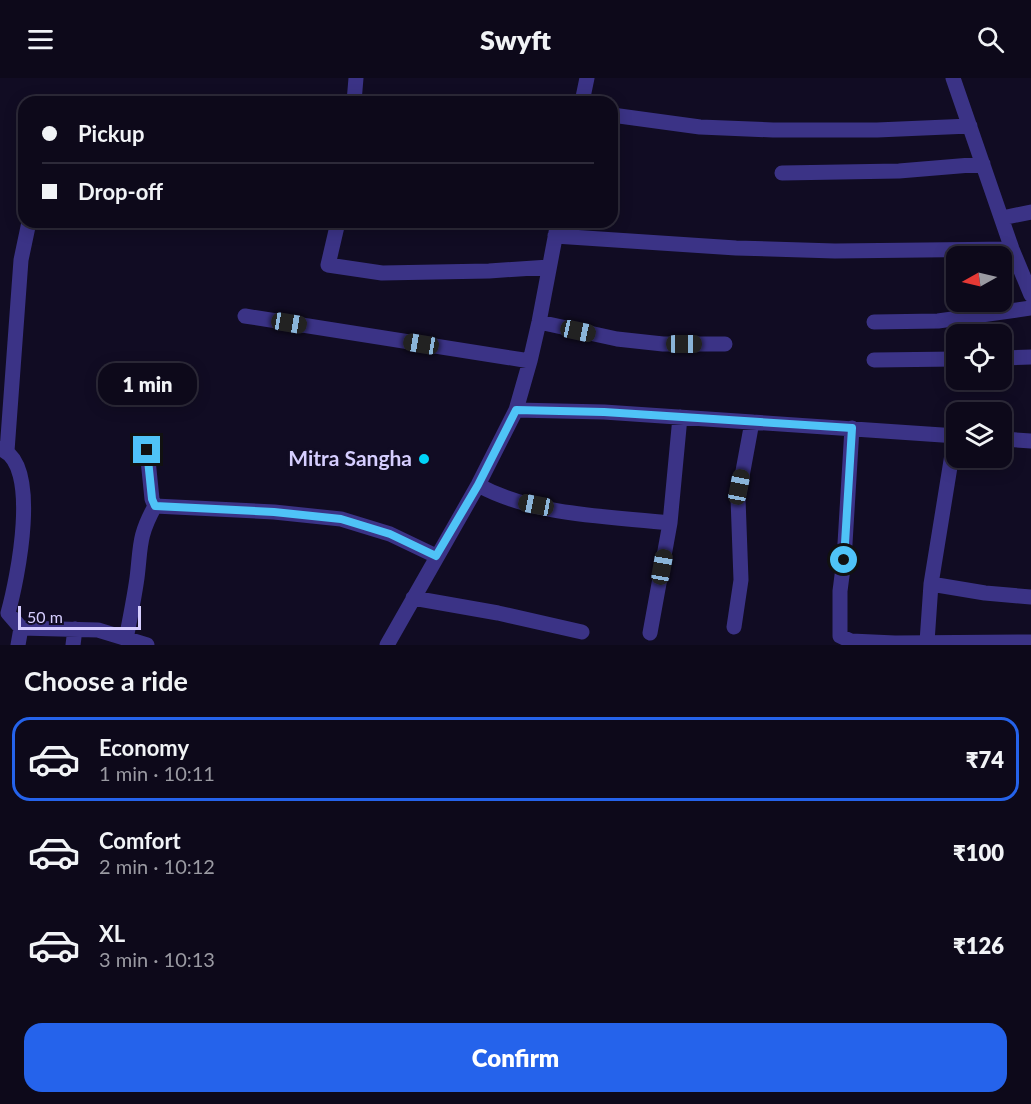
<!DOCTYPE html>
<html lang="en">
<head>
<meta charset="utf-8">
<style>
	:root { --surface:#0d091a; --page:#161223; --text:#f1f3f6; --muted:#9a9aa2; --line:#2d2a39; --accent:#2563eb }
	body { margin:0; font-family:Lato,sans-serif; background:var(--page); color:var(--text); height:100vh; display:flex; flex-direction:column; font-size:22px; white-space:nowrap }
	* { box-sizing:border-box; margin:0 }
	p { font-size:20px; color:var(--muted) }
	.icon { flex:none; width:33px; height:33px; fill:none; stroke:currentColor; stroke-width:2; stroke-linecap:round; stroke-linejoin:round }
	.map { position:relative; height:567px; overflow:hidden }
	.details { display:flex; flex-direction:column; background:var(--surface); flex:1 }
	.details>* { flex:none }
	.hud { position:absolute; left:18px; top:18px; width:600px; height:132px; border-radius:18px; box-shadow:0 3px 15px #0003,0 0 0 2px var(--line); display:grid; align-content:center; height:132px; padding:0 24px; background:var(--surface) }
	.needle { width:39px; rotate:262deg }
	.tools { position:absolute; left:946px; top:168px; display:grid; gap:12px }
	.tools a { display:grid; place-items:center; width:66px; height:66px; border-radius:12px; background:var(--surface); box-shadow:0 3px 15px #0003,0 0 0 2px var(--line); font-size:30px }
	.scale { position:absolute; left:18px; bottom:15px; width:123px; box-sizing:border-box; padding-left:6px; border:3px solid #d6ceff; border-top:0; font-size:16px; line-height:21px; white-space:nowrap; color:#d6ceff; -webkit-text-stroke:4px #110c23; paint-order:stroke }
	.end { position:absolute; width:27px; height:27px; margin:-14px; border:8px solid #4fc3f7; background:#111; box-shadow:0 0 0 3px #111 }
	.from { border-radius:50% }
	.bubble { position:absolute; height:42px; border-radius:18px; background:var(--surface); box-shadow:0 3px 15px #0003,0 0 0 2px var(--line); font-size:20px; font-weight:800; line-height:42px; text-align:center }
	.car { position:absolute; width:18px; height:36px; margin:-18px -9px; border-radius:8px; box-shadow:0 0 4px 2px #0007; background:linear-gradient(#222 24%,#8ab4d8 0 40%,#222 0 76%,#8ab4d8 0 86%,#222 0) }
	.hud b { display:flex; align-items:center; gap:21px; height:57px; font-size:22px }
	.hud b+b { border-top:2px solid var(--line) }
	.hud i { width:15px; height:15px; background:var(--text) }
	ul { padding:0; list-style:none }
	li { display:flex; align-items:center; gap:18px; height:84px; margin:0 12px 9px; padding:0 12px; border:3px solid transparent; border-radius:18px }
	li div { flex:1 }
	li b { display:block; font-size:22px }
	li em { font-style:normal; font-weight:800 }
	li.on { border-color:var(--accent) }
	li>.icon { width:54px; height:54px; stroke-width:1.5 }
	h2 { padding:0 24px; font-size:27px; line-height:72px }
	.cta { display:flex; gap:12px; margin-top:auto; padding:12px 24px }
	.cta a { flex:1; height:69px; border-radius:18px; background:var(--accent); color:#fff; font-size:24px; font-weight:800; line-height:69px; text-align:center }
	header { display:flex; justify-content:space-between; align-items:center; height:78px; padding:0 24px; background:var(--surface); font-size:27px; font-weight:800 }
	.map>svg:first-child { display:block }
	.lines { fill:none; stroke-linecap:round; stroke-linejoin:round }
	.minor { stroke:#3b3386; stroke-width:15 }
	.route { stroke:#4fc3f7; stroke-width:8 }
	.poi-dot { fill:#00d4f9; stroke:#110c23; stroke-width:2 }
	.labels { text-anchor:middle; stroke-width:6; stroke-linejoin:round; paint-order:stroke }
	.poi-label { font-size:21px; font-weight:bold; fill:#d6ceff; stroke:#110c23; text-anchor:end }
</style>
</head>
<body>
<header><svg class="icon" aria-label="menu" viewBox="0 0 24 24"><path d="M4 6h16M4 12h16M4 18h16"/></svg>Swyft<svg class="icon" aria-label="search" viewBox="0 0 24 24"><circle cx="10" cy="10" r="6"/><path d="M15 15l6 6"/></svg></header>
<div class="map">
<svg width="1031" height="567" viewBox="0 0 1031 567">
	<rect width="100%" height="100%" fill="#110c23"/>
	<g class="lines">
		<!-- minor -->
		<path class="minor" d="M953,0l59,171 19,46
			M354,24l2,-24
			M582,24l5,-24
			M612,37l88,12 73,3h104l93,-4
			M782,95l117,-2 84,-7
			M1002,140l29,-6
			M338,144l-10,43 54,8 107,-2 60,-4
			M555,158l181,12 99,3 177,-2
			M245,238l285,45
			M539,244l78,17 46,5h62
			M874,244l64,-1 93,-13
			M1002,280l29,-1
			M874,282l83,-1
			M516,332l88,2 353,24
			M852,350l-8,132 -4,31v45l11,5 44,2 136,-1
			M1002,361l29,2
			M0,371c42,13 17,132 8,164l13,15 77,2 49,15
			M7,373l14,-191 8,-38
			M478,407c57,31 129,31 192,38
			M155,428l119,6 67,7 49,15 46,22
			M931,506l54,9 46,4
			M413,520l85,15 84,19
			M734,549l7,-47 -3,-82 14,-76
			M650,555l20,-110 10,-106
			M126,561c4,-20 8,-40 11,-61 4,-32 1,-41 18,-72l-3,-7 -5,-49
			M927,564l4,-58 24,-148
			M18,567l3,-17
			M73,567l2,-16
			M387,567l91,-160 38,-75 14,-49 9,-39 19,-100"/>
	</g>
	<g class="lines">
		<!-- route -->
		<path class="route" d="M147,372l5,49 3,7 119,6 67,7 49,15 46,22 42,-71 38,-75 88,2 248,16 -8,132"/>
	</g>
	<!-- markers -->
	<circle class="poi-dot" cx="424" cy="381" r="6"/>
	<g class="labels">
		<!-- poi labels -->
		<g class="poi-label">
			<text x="412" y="388">Mitra Sangha</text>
		</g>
	</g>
</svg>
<div class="tools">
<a><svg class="needle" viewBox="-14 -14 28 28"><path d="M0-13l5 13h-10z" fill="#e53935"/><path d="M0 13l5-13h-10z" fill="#9a9aa2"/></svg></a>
<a><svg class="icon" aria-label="locate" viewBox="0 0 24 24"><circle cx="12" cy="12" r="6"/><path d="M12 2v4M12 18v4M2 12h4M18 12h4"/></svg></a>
<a><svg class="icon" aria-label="layers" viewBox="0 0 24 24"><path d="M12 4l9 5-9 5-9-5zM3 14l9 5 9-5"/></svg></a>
</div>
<div class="scale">50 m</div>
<i class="end from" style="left:844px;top:482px"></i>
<i class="end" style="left:147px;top:372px"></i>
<div class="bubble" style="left:98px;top:285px;width:99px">1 min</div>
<i class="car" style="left:289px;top:245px;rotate:99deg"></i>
<i class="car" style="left:578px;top:253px;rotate:102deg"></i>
<i class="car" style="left:421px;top:266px;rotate:279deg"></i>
<i class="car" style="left:684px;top:266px;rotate:90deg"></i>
<i class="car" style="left:739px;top:409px;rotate:11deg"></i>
<i class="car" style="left:536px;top:427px;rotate:281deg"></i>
<i class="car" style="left:662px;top:489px;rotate:10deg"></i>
<div class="hud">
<b><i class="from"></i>Pickup</b>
<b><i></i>Drop-off</b>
</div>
</div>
<section class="details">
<h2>Choose a ride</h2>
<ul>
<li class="on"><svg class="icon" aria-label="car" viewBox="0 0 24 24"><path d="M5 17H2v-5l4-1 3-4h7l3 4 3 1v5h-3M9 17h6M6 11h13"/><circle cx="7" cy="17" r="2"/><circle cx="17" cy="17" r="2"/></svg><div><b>Economy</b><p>1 min · 10:11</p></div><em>₹74</em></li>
<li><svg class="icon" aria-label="car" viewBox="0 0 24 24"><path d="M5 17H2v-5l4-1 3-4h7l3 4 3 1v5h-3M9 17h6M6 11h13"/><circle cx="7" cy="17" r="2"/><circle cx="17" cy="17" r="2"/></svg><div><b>Comfort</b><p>2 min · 10:12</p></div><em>₹100</em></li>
<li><svg class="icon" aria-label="car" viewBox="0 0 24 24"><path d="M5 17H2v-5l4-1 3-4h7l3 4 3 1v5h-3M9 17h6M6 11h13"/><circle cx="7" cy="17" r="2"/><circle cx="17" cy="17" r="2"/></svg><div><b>XL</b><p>3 min · 10:13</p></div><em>₹126</em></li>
</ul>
<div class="cta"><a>Confirm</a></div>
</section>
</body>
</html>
